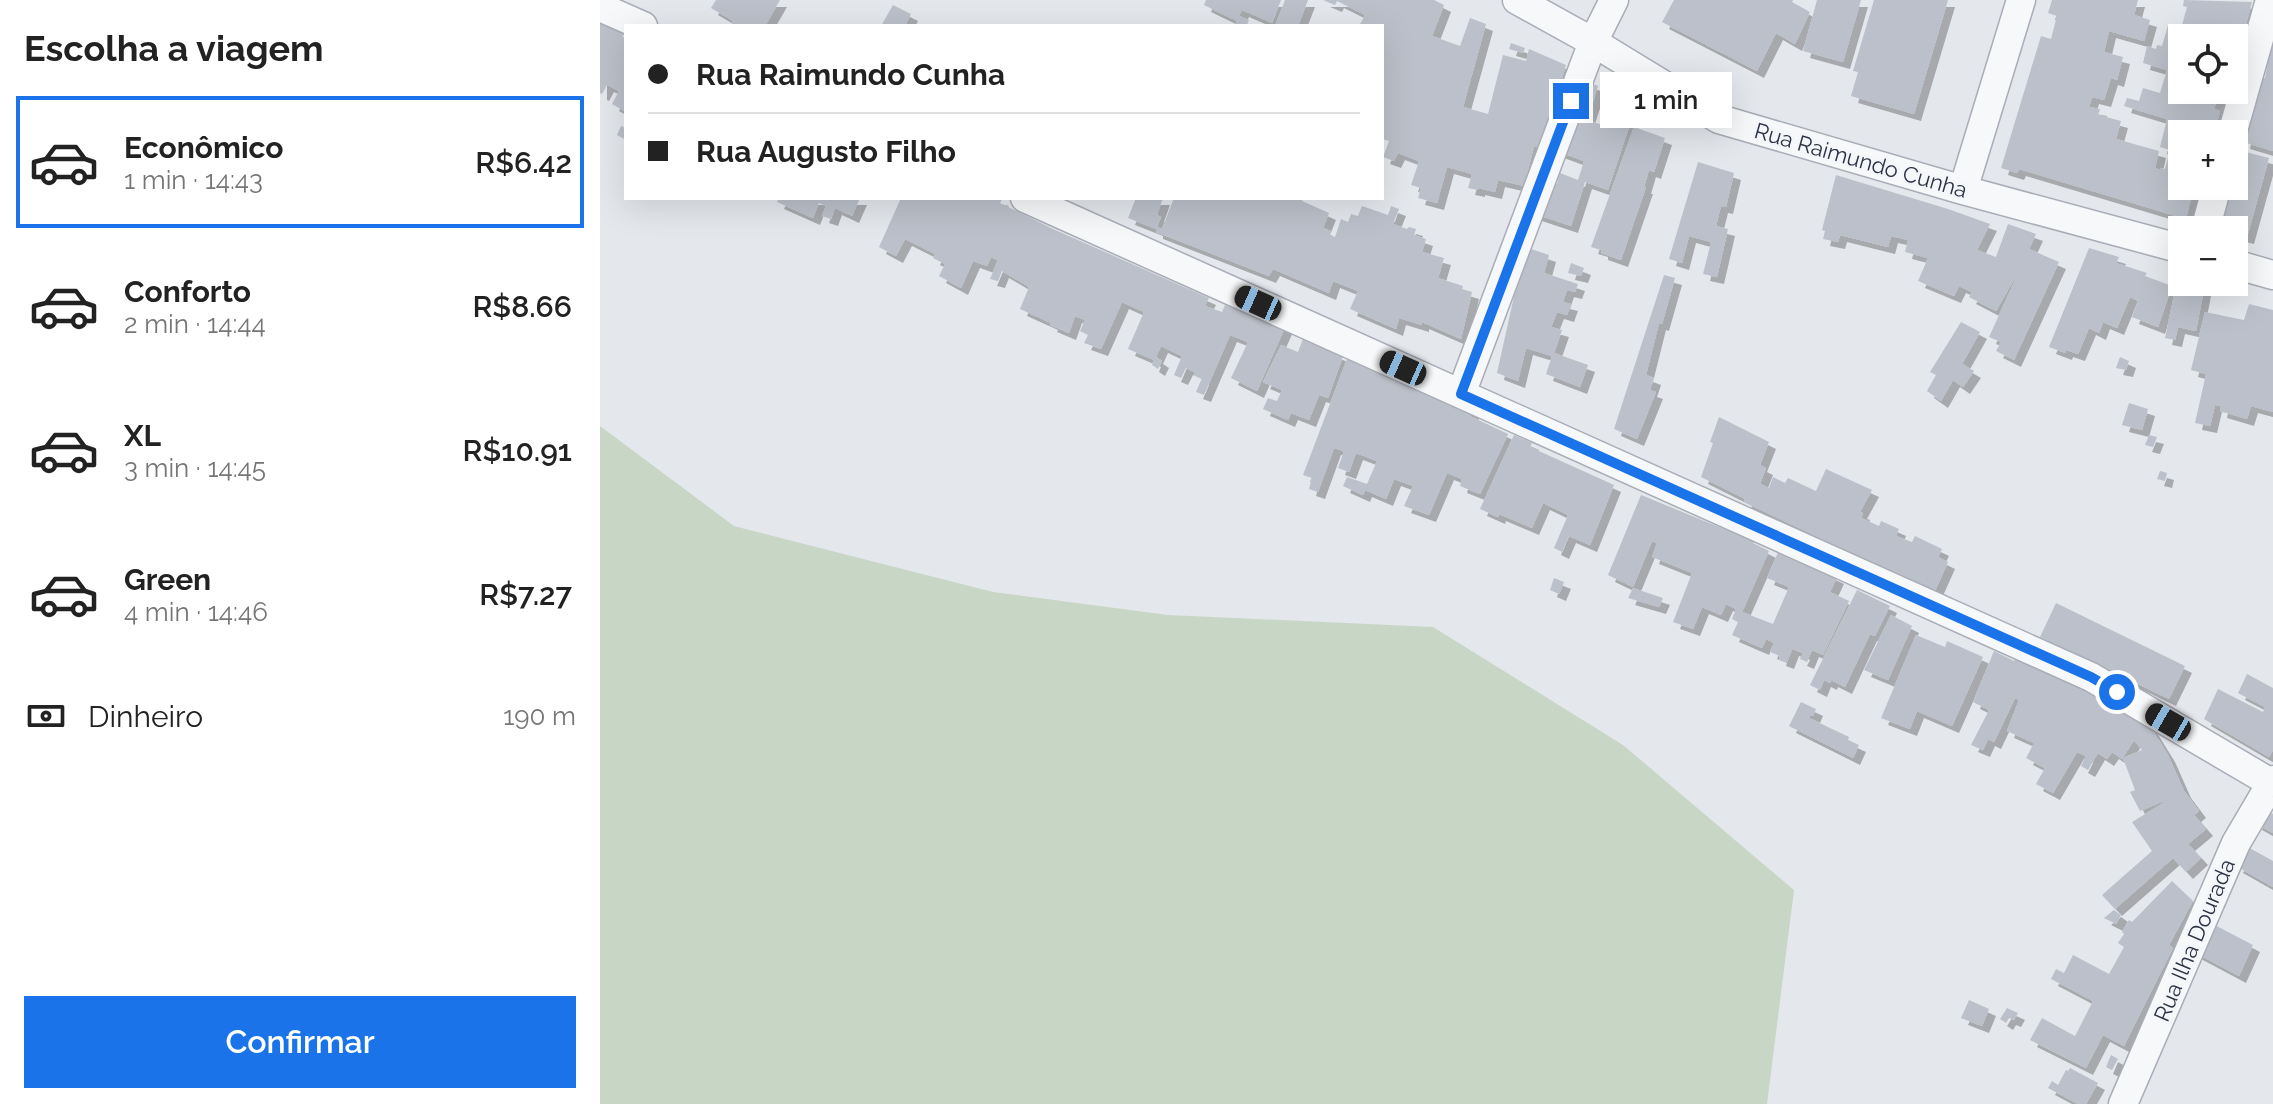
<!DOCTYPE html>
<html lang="pt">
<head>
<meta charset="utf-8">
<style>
	:root { --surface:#fff; --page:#f2f2f2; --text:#222; --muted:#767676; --line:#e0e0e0; --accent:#1a73e8 }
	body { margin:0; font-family:Raleway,sans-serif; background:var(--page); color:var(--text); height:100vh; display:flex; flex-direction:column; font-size:30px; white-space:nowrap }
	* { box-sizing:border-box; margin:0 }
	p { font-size:26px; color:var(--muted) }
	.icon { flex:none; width:44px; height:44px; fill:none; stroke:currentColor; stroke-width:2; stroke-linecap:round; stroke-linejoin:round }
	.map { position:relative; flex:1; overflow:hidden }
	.sheet { display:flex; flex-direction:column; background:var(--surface); width:600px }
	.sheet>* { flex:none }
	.banner { position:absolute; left:24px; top:24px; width:760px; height:176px; border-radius:0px; box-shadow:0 8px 32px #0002; display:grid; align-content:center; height:176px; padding:0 24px; background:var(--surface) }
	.controls { position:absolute; left:1568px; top:24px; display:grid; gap:16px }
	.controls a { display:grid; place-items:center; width:80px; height:80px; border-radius:0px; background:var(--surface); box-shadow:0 8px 32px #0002; font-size:40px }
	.end { position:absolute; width:36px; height:36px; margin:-18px; border:10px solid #1a73e8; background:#fff; box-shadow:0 0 0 4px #fff }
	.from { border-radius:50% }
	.bubble { position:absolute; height:56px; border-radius:0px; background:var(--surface); box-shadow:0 8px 32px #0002; font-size:26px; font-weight:600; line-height:56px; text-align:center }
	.car { position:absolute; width:24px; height:48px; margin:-24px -12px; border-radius:10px; box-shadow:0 0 6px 2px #0007; background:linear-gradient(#222 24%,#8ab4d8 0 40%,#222 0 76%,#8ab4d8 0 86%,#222 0) }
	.banner b { display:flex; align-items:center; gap:28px; height:76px; font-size:30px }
	.banner b+b { border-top:2px solid var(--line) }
	.banner i { width:20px; height:20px; background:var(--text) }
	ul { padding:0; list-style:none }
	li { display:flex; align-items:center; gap:24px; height:132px; margin:0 16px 12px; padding:0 8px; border:4px solid transparent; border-radius:0px }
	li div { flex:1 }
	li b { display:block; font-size:30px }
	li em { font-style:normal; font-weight:600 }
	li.current { border-color:var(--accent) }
	li>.icon { width:72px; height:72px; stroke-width:1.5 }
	h2 { padding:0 24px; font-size:36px; line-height:96px }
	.pay { display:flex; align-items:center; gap:20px; height:88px; padding:0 24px; font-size:30px }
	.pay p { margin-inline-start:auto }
	.cta { display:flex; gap:16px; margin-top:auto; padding:16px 24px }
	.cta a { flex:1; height:92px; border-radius:0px; background:var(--accent); color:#fff; font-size:32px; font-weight:600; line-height:92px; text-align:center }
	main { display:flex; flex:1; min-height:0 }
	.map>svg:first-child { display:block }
	.green { fill:#c8d6c5 }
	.building { fill:#bbc0ca; filter:url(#shadow) }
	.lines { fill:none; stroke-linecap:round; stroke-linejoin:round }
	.minor-casing { stroke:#a9adb7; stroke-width:31 }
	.minor { stroke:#f7f8fa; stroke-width:28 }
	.route { stroke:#1a73e8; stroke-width:10 }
	.labels { text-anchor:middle; stroke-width:6; stroke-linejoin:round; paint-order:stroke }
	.street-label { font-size:22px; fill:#2b3345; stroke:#f4f6f9 }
</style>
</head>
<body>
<main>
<section class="sheet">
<h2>Escolha a viagem</h2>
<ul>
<li class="current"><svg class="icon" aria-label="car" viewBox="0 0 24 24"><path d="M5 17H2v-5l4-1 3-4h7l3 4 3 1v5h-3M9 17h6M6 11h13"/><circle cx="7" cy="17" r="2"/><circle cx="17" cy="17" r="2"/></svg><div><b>Econômico</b><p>1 min · 14:43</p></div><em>R$6.42</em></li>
<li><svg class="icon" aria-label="car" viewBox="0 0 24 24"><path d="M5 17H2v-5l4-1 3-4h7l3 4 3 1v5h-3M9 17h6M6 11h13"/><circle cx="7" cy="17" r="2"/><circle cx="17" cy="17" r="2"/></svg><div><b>Conforto</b><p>2 min · 14:44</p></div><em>R$8.66</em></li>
<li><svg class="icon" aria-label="car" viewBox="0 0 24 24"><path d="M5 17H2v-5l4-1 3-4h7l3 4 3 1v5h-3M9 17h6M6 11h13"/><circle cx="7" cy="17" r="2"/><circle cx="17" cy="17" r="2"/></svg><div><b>XL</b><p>3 min · 14:45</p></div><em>R$10.91</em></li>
<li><svg class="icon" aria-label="car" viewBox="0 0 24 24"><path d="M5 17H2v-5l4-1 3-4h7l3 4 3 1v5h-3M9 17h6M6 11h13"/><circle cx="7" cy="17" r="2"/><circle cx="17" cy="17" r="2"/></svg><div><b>Green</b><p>4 min · 14:46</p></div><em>R$7.27</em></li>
</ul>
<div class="pay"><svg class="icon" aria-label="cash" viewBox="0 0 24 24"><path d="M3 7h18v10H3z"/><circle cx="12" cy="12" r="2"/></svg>Dinheiro<p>190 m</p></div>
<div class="cta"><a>Confirmar</a></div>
</section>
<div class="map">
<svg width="1673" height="1104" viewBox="0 0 1673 1104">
	<defs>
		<filter id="shadow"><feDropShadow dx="7" dy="7" stdDeviation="0" flood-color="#0004"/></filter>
	</defs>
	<rect width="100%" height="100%" fill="#e4e7ec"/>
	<!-- green -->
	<path class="green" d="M0,426l134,100 259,66 175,23 265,12 190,118 171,145 -27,214h-1167z"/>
	<!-- building -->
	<path class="building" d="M116,0h64l-15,26h-34l2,-5 -22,-13z
		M606,0h75l-9,23 -30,-13 -3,6 10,4 -3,6h-11l2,-5 -33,-16z
		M685,0h23l-10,26h-23z
		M723,0h111l10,5 -12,31 28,10 10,-28 16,6 -23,83 25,7 15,-59 23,6 3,-12 37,16 -25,83 -7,-2 -10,40 -26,-6 -3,12 -17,-4v2l-10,-2 4,-14 -25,-7 -10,36 -19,-5 3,-10 -10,-3 8,-24 -21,-8 -4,8 -11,-4 6,-16 -7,-2v-113h-23l6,-11 -28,-14 -2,4z
		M1074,0h119l-1,2 18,10 -15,32 -19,-11 -19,38 -95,-49z
		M1217,0h44l-18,62 -40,-11z
		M1274,0h74l-34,114 -63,-18 7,-24 -5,-1z
		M1452,0h86l-4,15 16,5 -6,21 -35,-10 -5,21 19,5 -6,23 -6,-2 -7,22 -12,-3 -3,10 11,2 -2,6 23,6 -5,18 43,12 -4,17 5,2v-2l5,1 5,-19 -10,-3 7,-28 -43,-13 3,-8 12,3 4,-13 17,5 7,-23 -24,-7 4,-17 9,3 1,-4 5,1 6,-21 13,4 6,-22 -4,-1 1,-6 68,2 -6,22 -3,-1 -6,23 -3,-2v-6h-52v52h38l-6,19 6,2 -6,23h-32v52h12l-8,33 -167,-50 -2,4 -16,-5 40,-132 10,3 6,-23 -9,-3z
		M293,5l18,9 -5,10 5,2h-30z
		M0,18l10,6 -1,3 15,7 -2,4 4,2v72l-14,-8 7,-13 -12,-6 -5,9 -2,-1z
		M1672,42h1v109l-30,-9 1,-5h3l14,-60 4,1z
		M911,43l14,5 -2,5 -14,-4z
		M984,80l14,6 -11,34 19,6 9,-27 21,7 -28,84 -23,-8 -14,44 -39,-13 12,-34 13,5 3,-11 18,7 6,-19 -27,-10z
		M21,126l5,2v12l-9,-5z
		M1034,127l31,11 -11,34 -5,-2 -5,17h2l-25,73 -20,-7v-3l-10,-3z
		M1638,150l31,8 -22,79 -13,-3v-4l-19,-2 12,-42h7v-23z
		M1098,162l36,11 -8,34 -5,-1 -5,20 12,3 -11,48 -14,-3 8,-32 -22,-6 -7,27 -13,-4z
		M1236,175l112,34 42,15 -13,26 19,7 12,-33 28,10 -7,15 30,13 -45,98 -18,-9 5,-9 -12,-5 32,-70 -25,44 -27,-14 3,-5 -13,-6 -5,10 -36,-15 10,-23 -23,-6 3,-12 -17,-4 -3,11 -48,-12 -2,7 -15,-3 2,-8 -3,-1z
		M179,198h81l-8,18 -17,-8 -4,11 -9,-3 4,-10 -7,-3 -6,15 -36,-16z
		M301,198h98l3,1 -2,4 53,26 156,69 -4,8 17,6 3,-7 15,6 2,-4 44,18 -29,66 -26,-13 17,-36 -18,-7 -26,60 -8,-3 6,-14 -8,-3 1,-3 -9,-4 -5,10 -7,-3 8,-19 -21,-10 -5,11 6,4 -4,8 -6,-4 2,-5 -26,-11 16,-37 -22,-10 -21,47 -17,-6 4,-8 -8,-4 5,-11 -10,-4 -6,17 -19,-8 1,-2 -31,-14 9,-22 -27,-16 -4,10 -8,-2 8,-19 -7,-3 -4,9 -14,-5 -12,27 -22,-12 6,-12 -12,-6 2,-4 -30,-15 -9,17 -17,-9z
		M536,198h27l-6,17 4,2 -4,10 5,2 12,-31h130l-2,3 27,12 -6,15 8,3 -2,5 6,1 6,-18 7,3 3,-8 7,2 4,-10 26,9 3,-9 8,3 -6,15 14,5 2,-2 7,2 -2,6 12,4 -4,13 22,6 -6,20 25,8 -1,3 10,3 -11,47 -39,-17v3l-23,-7 -3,11 -46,-20 8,-18 -25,-10 -4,12 -56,-24 -4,7 -113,-44v-3l-28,-11z
		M925,247l24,8 -5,18 34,11 -3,8 -8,-2 -4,12 8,2 -4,11 -10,-3 -6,15 11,3 -8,23 34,12 -8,22 -34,-13 6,-18 -26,-8 -8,33 -21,-8z
		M1489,248l30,9 -3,6 31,10 -2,3 27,10 -14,41 -26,-10 6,-16 -8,-4 -13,31 -14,-6 -4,11 -10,-5 -11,26 -12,-4 -1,3 -16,-6z
		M971,263l13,5 -3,8 -13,-3z
		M1064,275l11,3 -13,46 -3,-1 -13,52 8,3 -4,12 6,2 -19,47 -23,-10z
		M1577,281l27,8 -8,42 -18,-4 -3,13 -10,-2z
		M1649,304l24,6v102l-22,-6 -4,13 -27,-8 1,-5 -6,-1 -5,21 -15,-3 11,-49 -15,-4 14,-58 39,8z
		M1361,322l19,10 -18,32 12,7 -11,16 -10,-7 -12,21 -14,-10 9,-16 -6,-3z
		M703,339l40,17 -15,42 -9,-3 -10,25 -18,-7 -3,7 -25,-11 5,-11 9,3 5,-11 -19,-8 18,-37 17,7z
		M1520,357l9,4 -3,9 -10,-2z
		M747,359l18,7 1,-4 107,48 -3,6 38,18 -28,60 -20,-8 2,-7 -15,-6 -18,42 -25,-9 9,-20 -19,-7 -8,20 -21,-9 -2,5 -20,-9 4,-9 20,7 10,-23 -21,-8 -7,19 -11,-4 6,-17 -10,-3 -16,44 -9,-3 3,-11 -9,-3z
		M1529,403l19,6 -6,21 -20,-5z
		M1119,417l50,25 -9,23 6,3 -6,16 9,4 4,-11 12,6 3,-5 28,13 10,-22 46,21 -12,22 3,1 -2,5 18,8 2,-5 18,8 -3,7 16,6 3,-6 27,13 -4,8 10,5 -13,29 -37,-16 -154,-73 1,-3 -44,-22 12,-34 -3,-1z
		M914,435l18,8 -2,4 84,38 -24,60 -21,-9 -7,16 -8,-4 14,-33 -25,-12 -11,25 -33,-14 -1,3 -18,-8z
		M1549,435l8,2 -4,10 -8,-2z
		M1560,471l7,2 -2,8 -8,-2z
		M1041,495l112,46v2l16,8 -27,61 31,12 16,-37 -22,-9 12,-28 58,27 -7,15 19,9 -26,54 -11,-5 -5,12 -7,-3 3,-6 -11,-4 -5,13 -8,-3 1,-3 -10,-4 4,-9 -8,-4 -4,9 -30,-13 6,-13 -6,-3 4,-10 -10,-5 -5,11 -19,-8 -9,22 -20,-7 19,-49 -40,-16 5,-14 -5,-2 -19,46 -25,-12z
		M954,578l10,4 -5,12 -9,-4z
		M1033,588l30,10 -4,9 -31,-9z
		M1257,590l33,16 -15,30 -5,-2 -25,53 -14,-7 -1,3 -6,-3 -4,10 -10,-5z
		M1456,603l129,63 -16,33 -129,-62z
		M1291,615l21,11 -24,54 -24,-10z
		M1316,635l29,12 2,-6 36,16 -31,69 -35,-15 -7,18 -29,-11z
		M1394,651l20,10 4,-8 129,68 21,34 16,36 15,20 -5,4 12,14 -18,15 13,14 -15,14 -13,-14 -58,51 -13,-14 50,-44 -20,-29 33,-20 -1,-1 -24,10 -10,-19 5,-2 -12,-32 19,-8 -8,-10 -12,19 -10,-7 -5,7 -9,-6 -10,17 -7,-4 5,-10 -9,-4 -24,41 -17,-9 9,-16 -19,-10 8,-15 -27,-12 12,-31 -4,-2 -21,44 -6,-3 -5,11 -12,-5 18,-35 -16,-8z
		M1647,674l26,14v62l-4,7 -65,-38 14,-30 45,23 2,-5 -27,-14z
		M1201,702l15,7 -3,7 -3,-1 -1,3 40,19 -1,3 11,5 -6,13 -64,-32z
		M1664,808l9,6v19l-18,-10z
		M1646,846l27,15v26l-37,-21z
		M1572,881l21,20 -24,44 4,3 -49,98 -21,-11 -17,33 -56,-28 12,-22 33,18 18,-35 -42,-22 5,-10 8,4 9,-18 36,19 15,-27 -6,-4 6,-9 -2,-2 7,-12 3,2z
		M1514,910l7,5 -5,9 -12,-6z
		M1607,921l46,24 -14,31 -45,-24z
		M1369,1000l20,9 -7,17 -21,-8z
		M1407,1008l11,5 -4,7 -5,-2 -3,5 -6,-4z
		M1511,1055l7,4 -6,11 -6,-3z
		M1470,1068l28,15 -12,21h-8l-30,-16 4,-7 6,4 8,-15 2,1z"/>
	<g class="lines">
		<!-- minor casing -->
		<g class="minor-casing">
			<path id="minor" d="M917,0l76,42 126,77 244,71 219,59
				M0,7l43,19
				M1632,134l38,-134
				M1363,190l58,-190
				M425,198l1066,479 180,106
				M1605,230l12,-44
				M1634,264l39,11
				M861,394l132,-352 21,-42
				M1523,1104l113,-261 37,-63"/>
		</g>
		<!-- minor -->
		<use href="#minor" class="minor"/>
	</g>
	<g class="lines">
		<!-- route -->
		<path class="route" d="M971,101l-110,293 630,283 26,15"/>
	</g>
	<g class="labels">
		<!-- street labels -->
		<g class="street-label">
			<text transform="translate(1261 160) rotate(16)" y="8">Rua Raimundo Cunha</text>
			<text transform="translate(1594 940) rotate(-67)" y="8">Rua Ilha Dourada</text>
		</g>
	</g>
</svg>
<div class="controls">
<a><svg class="icon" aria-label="locate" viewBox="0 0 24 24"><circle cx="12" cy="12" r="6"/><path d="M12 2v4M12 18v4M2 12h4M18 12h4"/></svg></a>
<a>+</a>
<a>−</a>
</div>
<i class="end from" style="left:1517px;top:692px"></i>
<i class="end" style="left:971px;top:101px"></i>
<div class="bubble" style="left:1000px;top:72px;width:132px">1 min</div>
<i class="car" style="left:658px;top:303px;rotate:294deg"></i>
<i class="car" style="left:803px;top:368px;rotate:294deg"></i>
<i class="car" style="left:1568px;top:722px;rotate:300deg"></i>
<div class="banner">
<b><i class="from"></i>Rua Raimundo Cunha</b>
<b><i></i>Rua Augusto Filho</b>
</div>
</div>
</main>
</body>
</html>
